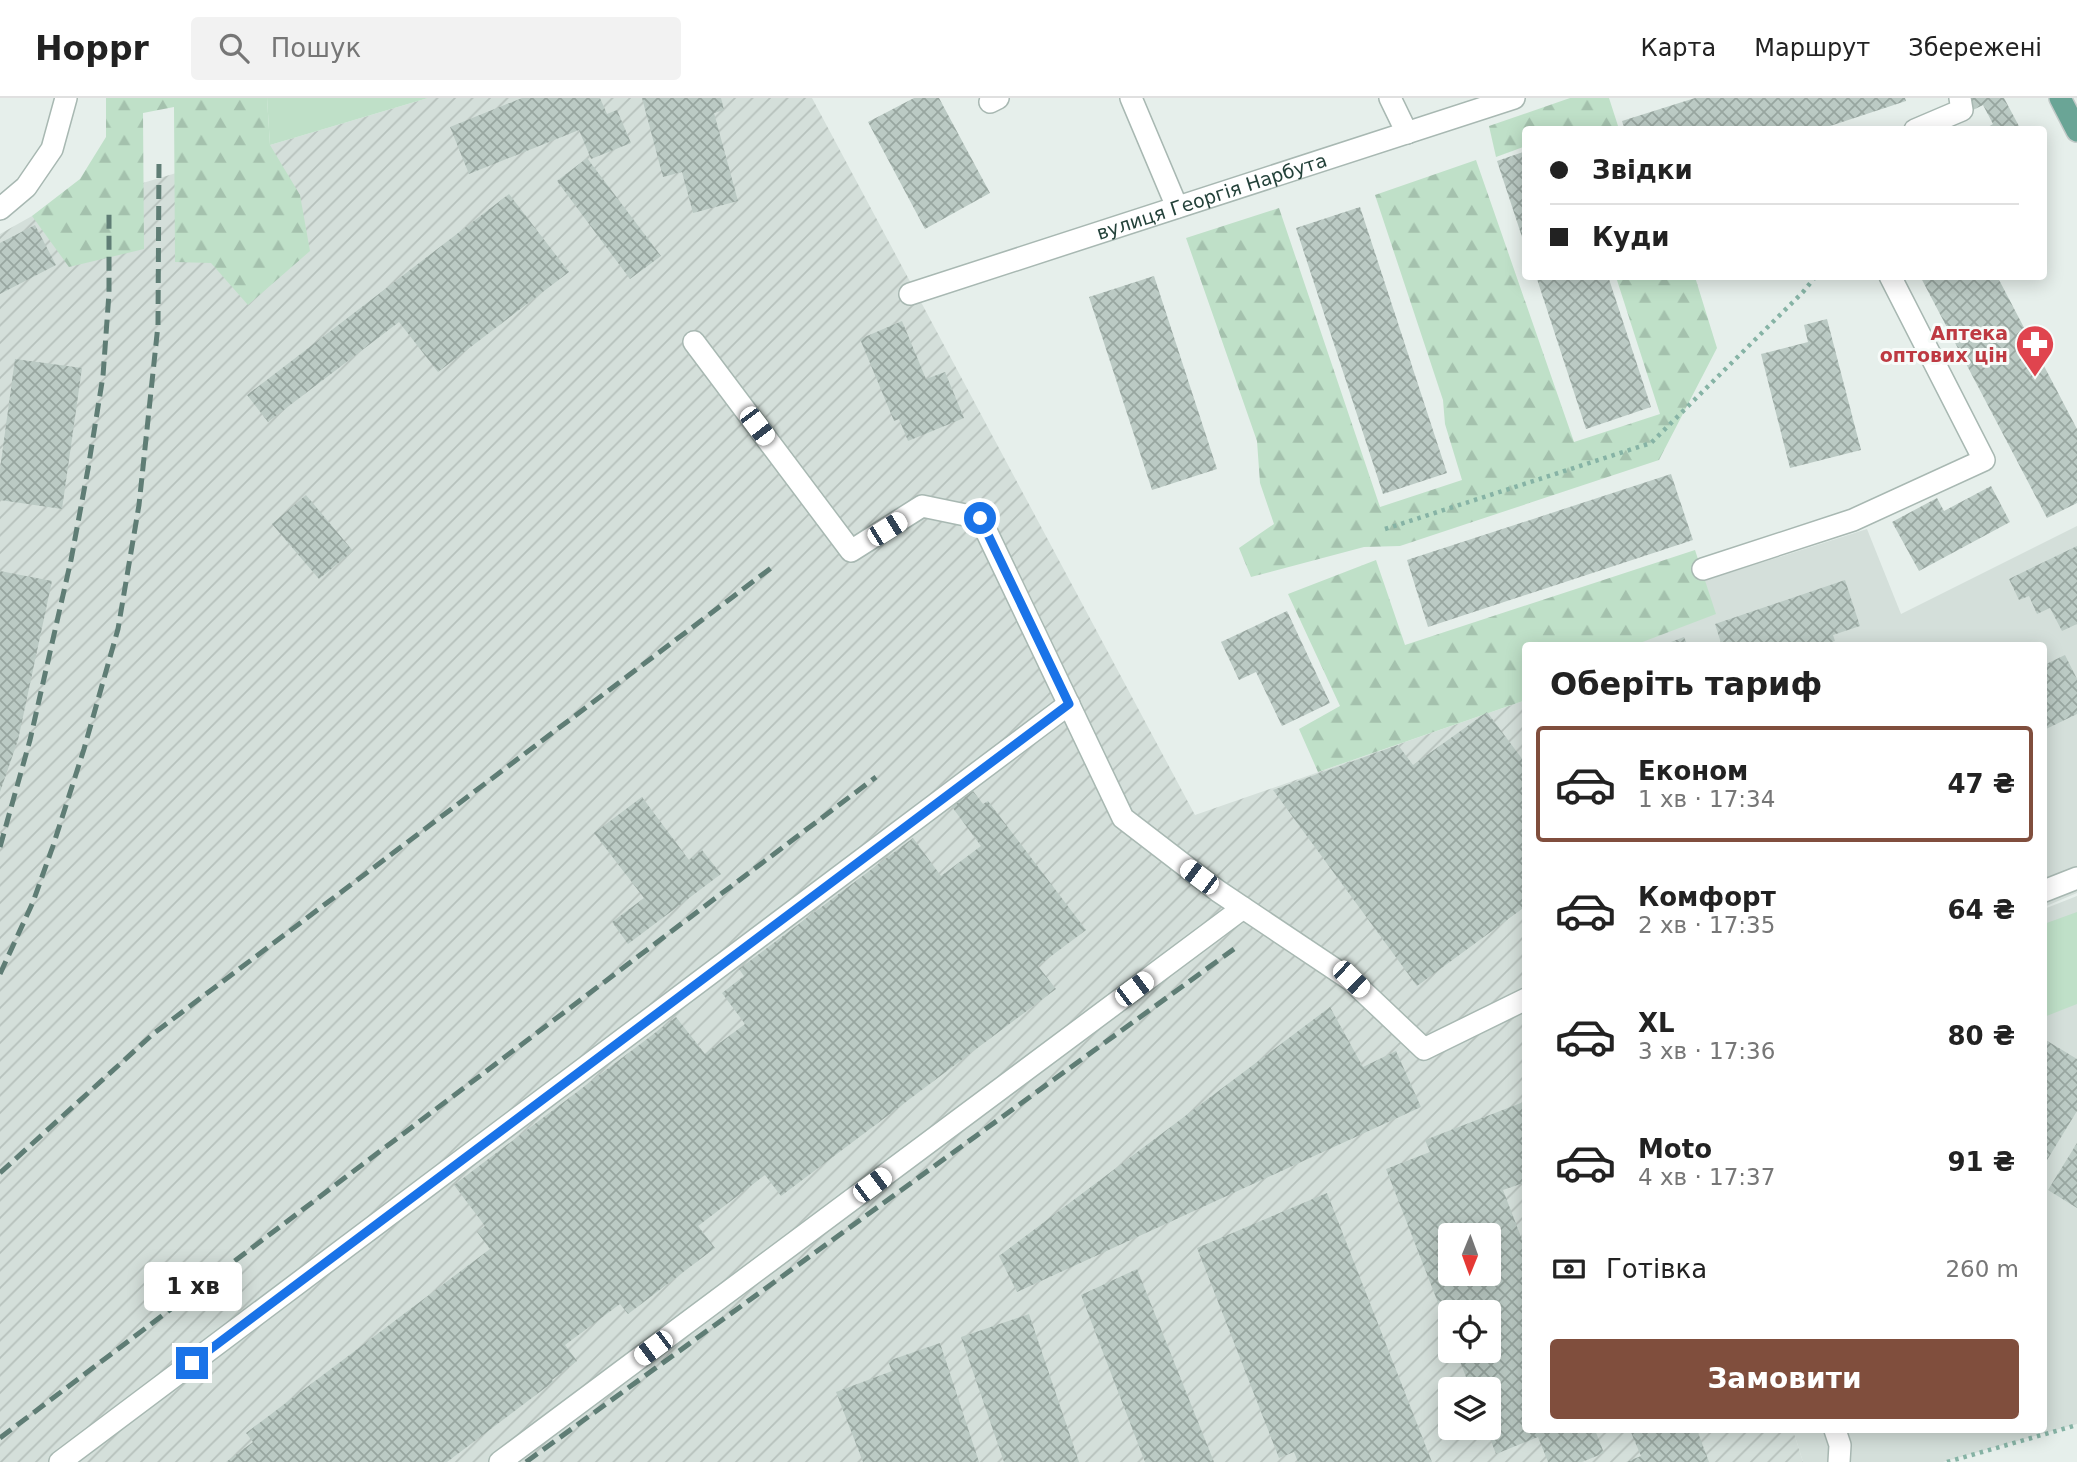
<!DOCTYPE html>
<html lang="uk">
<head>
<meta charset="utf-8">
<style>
	:root { --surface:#fff; --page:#f2f2f2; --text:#222; --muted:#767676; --line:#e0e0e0; --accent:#804e3d }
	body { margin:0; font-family:"DejaVu Sans",sans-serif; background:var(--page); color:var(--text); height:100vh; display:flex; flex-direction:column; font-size:26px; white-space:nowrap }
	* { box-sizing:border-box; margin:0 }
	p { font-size:23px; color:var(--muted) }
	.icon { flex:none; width:38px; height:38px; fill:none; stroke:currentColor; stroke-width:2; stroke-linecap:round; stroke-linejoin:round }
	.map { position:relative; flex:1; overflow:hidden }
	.drawer { position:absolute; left:1522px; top:544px; width:525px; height:791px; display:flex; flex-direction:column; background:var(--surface); border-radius:7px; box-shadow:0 4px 18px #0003 }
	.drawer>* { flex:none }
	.banner { position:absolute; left:1522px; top:28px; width:525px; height:154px; border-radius:7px; box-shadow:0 4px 18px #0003; display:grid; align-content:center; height:154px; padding:0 28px; background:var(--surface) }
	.needle { width:46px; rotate:181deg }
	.buttons { position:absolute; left:1438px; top:1125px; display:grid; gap:14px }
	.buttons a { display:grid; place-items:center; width:63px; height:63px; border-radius:7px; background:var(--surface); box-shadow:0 4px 18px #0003; font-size:35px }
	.end { position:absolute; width:32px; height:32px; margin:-16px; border:9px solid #1a73e8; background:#fff; box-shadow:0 0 0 4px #fff }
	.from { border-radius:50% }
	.bubble { position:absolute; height:49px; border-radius:7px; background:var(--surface); box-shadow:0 4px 18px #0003; font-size:23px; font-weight:700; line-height:49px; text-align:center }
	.car { position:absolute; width:21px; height:42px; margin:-21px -10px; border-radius:9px; box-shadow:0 0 5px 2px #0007; background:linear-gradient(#fff 24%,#345 0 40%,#fff 0 76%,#345 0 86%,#fff 0) }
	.banner b { display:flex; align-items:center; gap:24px; height:66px; font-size:26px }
	.banner b+b { border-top:2px solid var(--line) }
	.banner i { width:18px; height:18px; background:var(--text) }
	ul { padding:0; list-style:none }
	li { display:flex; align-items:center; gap:21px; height:116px; margin:0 14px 10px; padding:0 14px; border:4px solid transparent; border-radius:7px }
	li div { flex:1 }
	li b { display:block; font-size:26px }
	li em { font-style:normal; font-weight:700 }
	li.current { border-color:var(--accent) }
	li>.icon { width:63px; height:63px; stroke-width:1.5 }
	h2 { padding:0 28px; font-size:32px; line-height:84px }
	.pay { display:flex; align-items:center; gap:18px; height:77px; padding:0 28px; font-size:26px }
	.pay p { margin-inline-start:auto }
	.primary-button { display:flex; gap:14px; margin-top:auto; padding:14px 28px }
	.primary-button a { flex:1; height:80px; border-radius:7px; background:var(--accent); color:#fff; font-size:28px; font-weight:700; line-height:80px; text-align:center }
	header { display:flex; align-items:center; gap:42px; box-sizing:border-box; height:98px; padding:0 35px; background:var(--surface); border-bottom:2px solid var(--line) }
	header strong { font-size:33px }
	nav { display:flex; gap:38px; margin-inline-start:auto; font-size:24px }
	.search { width:490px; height:63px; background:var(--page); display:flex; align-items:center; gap:18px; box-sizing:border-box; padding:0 24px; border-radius:7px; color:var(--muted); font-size:26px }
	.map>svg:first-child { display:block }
	.built { fill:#d4dfda }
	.industrial { fill:url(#industrial-furrows); fill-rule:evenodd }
	.grass { fill:#bfe0c8 }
	.forest { fill:url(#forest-firs) }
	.building { fill:url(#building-cross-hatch); fill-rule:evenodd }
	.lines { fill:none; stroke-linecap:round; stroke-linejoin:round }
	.minor-casing { stroke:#a8b8b2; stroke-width:24 }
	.major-casing { stroke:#c2cac8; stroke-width:24 }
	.path { stroke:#86b3a5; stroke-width:4.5; stroke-dasharray:3.5 5; stroke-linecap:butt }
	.minor { stroke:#fff; stroke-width:21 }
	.major { stroke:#6aa596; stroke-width:21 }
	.rail { stroke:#5f7d75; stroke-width:5; stroke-dasharray:14 7; stroke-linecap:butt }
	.route { stroke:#1a73e8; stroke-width:9 }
	.labels { text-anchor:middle; stroke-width:6; stroke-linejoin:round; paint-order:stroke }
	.street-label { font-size:19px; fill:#24423a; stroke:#f7fbf9 }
	.health-label { font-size:19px; font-weight:bold; fill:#be3a42; stroke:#f7fbf9; text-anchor:end }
</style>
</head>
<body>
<header>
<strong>Hoppr</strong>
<div class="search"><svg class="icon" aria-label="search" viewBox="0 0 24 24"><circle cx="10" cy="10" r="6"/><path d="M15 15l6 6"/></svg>Пошук</div>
<nav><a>Карта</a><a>Маршрут</a><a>Збережені</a></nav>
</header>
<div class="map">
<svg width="2077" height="1364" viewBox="0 0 2077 1364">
	<defs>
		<pattern id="industrial-furrows" width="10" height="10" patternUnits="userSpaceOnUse" patternTransform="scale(1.75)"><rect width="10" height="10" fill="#d4dfda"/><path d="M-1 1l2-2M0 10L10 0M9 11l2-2" fill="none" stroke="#b6c1bc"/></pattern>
		<pattern id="forest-firs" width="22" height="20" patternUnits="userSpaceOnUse" patternTransform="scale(1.75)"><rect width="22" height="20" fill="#bfe0c8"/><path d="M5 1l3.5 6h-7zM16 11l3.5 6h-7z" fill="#a4c1ad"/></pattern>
		<pattern id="building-cross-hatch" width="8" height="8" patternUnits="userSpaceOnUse" patternTransform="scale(1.75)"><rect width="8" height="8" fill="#bbcac4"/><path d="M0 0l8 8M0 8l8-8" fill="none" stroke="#98a6a0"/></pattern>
	</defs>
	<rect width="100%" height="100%" fill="#e6efeb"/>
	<!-- built -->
	<path class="built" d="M2077,428v367l-33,14v-261h-500l-3,-13 326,-104 34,85z
		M2077,798v528l-134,38h-140l-10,-32h251v-521z"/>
	<!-- industrial -->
	<path class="industrial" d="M428,0h384l383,717 331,-115v730h267l10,32h-1803v-1228l32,-18zM1451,1138h38v38h-38zM1451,1214h38v39h-38zM1451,1292h38v38h-38z"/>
	<!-- grass -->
	<path class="grass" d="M267,0h161l-158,47z
		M2077,814v92l-33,13v-93z"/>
	<!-- forest -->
	<path class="forest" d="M106,0h161l3,47 30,50 10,56 -62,54 -37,-42 -36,-1 -1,-155 -31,6 1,136 -75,18 -37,-51 48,-37 26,-42z
		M1570,0h39l10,31 -93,1v16l-30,11 -7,-31z
		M1476,62l98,282 86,-28 -44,-137h79l22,71 -58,112 -259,86 -36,1 -113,30 -12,-29 35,-24 -14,-41 -3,-42 -71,-203 93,-30 101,299 82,-27 -17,-56 -2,-24 -68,-205z
		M1695,452l21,64 -84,32h-106v54l-208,72 -19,-43 41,-23 -52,-112 88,-34 29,85z"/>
	<!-- building -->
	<path class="building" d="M522,0h78l7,16 10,-4 14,33 -40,16 -12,-29 -110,44 -19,-47z
		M642,0h79l3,12 -10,3 24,88 -45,12 -11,-41 -19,5z
		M914,0h25l51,95 -65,36 -57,-107z
		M1695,0h210l1,3 -88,29h-193l-3,-9z
		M1966,0h38l17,32h-38l10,-6 -10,-19 -10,5z
		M1526,53v95h-1l-28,-85z
		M587,60l74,98 -31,23 -73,-98z
		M509,96l60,78 -131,100 -39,-50 -131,100 -21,-27z
		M1360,109l87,266 -64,21 -87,-266z
		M35,127l21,40 -56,29v-51z
		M1154,178l63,193 -65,21 -63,-193z
		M1536,178h72l43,131 -65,22z
		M1920,178h77l80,153v74l-30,15z
		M1827,221l34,131 -71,18 -29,-114 47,-12 -4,-17z
		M902,223l24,58 19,-7 19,46 -56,23 -9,-22 -5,2 -34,-82z
		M15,261l67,9 -20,141 -62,-9v-31z
		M1671,376l22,66 -265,87 -21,-67z
		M1991,388l19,36 -91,49 -27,-49 45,-24 7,13z
		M306,397l47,56 -34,28 -47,-55z
		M2077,448v78l-15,7 -12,-23 -13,6 -8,-18 -10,4 -10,-21z
		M0,473l52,10 -34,159 -18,52z
		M1845,482l15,46 -27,9 2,6 -16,5h-97l-7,-22z
		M1287,513l43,92 -48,23 -26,-54 -17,8 -18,-38z
		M1684,539l4,9h-25v-1z
		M2065,557l12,24v35l-33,16v-65z
		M1487,614l39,52v142l-109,80 -144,-196 125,-45 15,20z
		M973,693l10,13 5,-3 98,129 -48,36 18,23 -275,207 -16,-21 -67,51 17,22 -87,66 -8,-10 -55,41 12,16 -25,19 1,2 -106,80h-221l27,-20 -7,-9 244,-184 -13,-17 8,-6 -31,-41 222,-168 29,37 40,-30 -23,-31 22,-17 -5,-7 174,-131 28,38 40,-30 -29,-39z
		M642,699l47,63 13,-10 19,24 -93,70 -16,-22 32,-24 -50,-65z
		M1330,909l33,60 33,-16 25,56 -404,185 -18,-36z
		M2044,941l33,20v52l-33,54z
		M1526,1003v81l-23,8 23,60v180h69l9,23 -22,9h-34l-10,-25 -42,17 -10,-26h3v-38h-18l-15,-39h33v-39h-38v24l-65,-167 44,-17 -5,-12zM1451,1138h38v38h-38z
		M2077,1045v65l-29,-18z
		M1327,1095l105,269h-134l-4,-10 -15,6 -82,-210z
		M1137,1171l77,193h-69l-64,-167z
		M1029,1216l50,148h-75l-43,-125z
		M940,1245l39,119h-116l-27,-70 56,-21 -4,-10z
		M1630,1332h67l12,32h-83l15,-6z"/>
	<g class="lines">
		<!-- minor casing -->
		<g class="minor-casing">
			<g id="minor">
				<path d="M1131,0l46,109"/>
				<path d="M1390,0l17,35"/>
				<path d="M990,4l8,-4"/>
				<path d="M1915,32l47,-20 -2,-12"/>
				<path d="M0,111l26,-22 26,-38 14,-51"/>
				<path id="s1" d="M910,196l604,-196"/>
				<path d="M694,244l157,209 71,-45 58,12 143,300 95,73 133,89 73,69 102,-50"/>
				<path d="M1703,471l150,-49 131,-60 -94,-184"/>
				<path d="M2044,793l33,-13"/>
				<path d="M1835,1332l5,15 -1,17"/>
				<path d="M60,1364l1009,-758"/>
				<path d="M500,1364l743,-554"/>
			</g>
		</g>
		<!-- major casing -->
		<g class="major-casing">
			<path id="major" d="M2060,0l17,33"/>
		</g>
		<!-- path -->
		<path class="path" d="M1385,431l266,-86 152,-151 13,-16
			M1947,1364l130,-37"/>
		<!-- minor -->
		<use href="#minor" class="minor"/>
		<!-- major -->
		<use href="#major" class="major"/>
		<!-- rail -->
		<path class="rail" d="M0,749l30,-107 41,-180 17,-91 15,-93 6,-83v-85
			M0,876l33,-72 20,-56 31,-97 34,-120 21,-124 19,-180 1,-166
			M0,1075l153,-139 622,-469
			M0,1340l876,-661
			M526,1364l708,-513"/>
	</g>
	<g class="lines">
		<!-- route -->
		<path class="route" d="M192,1265l877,-659 -89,-186"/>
	</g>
	<!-- icons -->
	<defs>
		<g id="pharmacy-pin" transform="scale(2.0125)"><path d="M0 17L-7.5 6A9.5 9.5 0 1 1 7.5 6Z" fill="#e0444e" stroke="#f7fbf9"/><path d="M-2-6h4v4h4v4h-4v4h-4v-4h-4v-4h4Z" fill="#fff"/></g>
	</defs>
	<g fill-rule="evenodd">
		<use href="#pharmacy-pin" x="2035" y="246"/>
	</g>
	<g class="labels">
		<!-- street labels -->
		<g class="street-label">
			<text dy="7" stroke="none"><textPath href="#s1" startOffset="317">вулиця Георгія Нарбута</textPath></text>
		</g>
		<!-- health labels -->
		<g class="health-label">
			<text x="2008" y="242">Аптека<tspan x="2008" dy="22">оптових цін</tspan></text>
		</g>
	</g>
</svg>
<div class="buttons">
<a><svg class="needle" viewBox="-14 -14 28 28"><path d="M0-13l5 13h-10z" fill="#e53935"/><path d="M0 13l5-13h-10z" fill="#767676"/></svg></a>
<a><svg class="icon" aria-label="locate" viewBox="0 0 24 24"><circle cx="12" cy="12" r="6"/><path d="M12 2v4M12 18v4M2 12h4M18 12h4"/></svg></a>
<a><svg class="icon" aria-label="layers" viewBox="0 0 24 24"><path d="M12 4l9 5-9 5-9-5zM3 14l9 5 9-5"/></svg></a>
</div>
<i class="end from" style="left:980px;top:420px"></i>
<i class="end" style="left:192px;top:1265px"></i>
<div class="bubble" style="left:144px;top:1164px;width:98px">1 хв</div>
<i class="car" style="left:757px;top:328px;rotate:143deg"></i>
<i class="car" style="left:887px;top:431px;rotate:58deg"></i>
<i class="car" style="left:1199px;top:779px;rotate:307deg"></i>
<i class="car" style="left:1351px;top:881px;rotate:134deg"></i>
<i class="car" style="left:1134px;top:891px;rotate:53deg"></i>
<i class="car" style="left:872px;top:1087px;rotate:53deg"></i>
<i class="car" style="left:653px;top:1250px;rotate:233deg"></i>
<div class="banner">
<b><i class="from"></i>Звідки</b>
<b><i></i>Куди</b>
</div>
<section class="drawer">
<h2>Оберіть тариф</h2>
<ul>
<li class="current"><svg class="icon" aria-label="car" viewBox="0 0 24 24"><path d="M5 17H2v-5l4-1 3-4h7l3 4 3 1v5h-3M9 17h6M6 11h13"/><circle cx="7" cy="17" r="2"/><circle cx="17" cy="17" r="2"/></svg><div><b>Економ</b><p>1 хв · 17:34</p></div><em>47 ₴</em></li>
<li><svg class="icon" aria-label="car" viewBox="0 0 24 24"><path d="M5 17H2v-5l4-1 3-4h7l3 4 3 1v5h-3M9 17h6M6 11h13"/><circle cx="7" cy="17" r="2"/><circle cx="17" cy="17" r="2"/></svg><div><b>Комфорт</b><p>2 хв · 17:35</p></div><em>64 ₴</em></li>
<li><svg class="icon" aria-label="car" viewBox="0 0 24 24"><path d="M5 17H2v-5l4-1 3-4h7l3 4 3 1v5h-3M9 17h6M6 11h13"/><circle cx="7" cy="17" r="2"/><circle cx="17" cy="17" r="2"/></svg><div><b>XL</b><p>3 хв · 17:36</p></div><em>80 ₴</em></li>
<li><svg class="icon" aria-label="car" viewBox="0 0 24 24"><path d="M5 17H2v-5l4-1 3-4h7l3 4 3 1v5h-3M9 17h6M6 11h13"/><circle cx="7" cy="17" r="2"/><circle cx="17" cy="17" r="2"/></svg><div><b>Moto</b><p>4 хв · 17:37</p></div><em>91 ₴</em></li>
</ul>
<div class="pay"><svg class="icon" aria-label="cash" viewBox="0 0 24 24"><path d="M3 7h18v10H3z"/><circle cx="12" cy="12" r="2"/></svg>Готівка<p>260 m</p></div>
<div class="primary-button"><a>Замовити</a></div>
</section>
</div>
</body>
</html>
